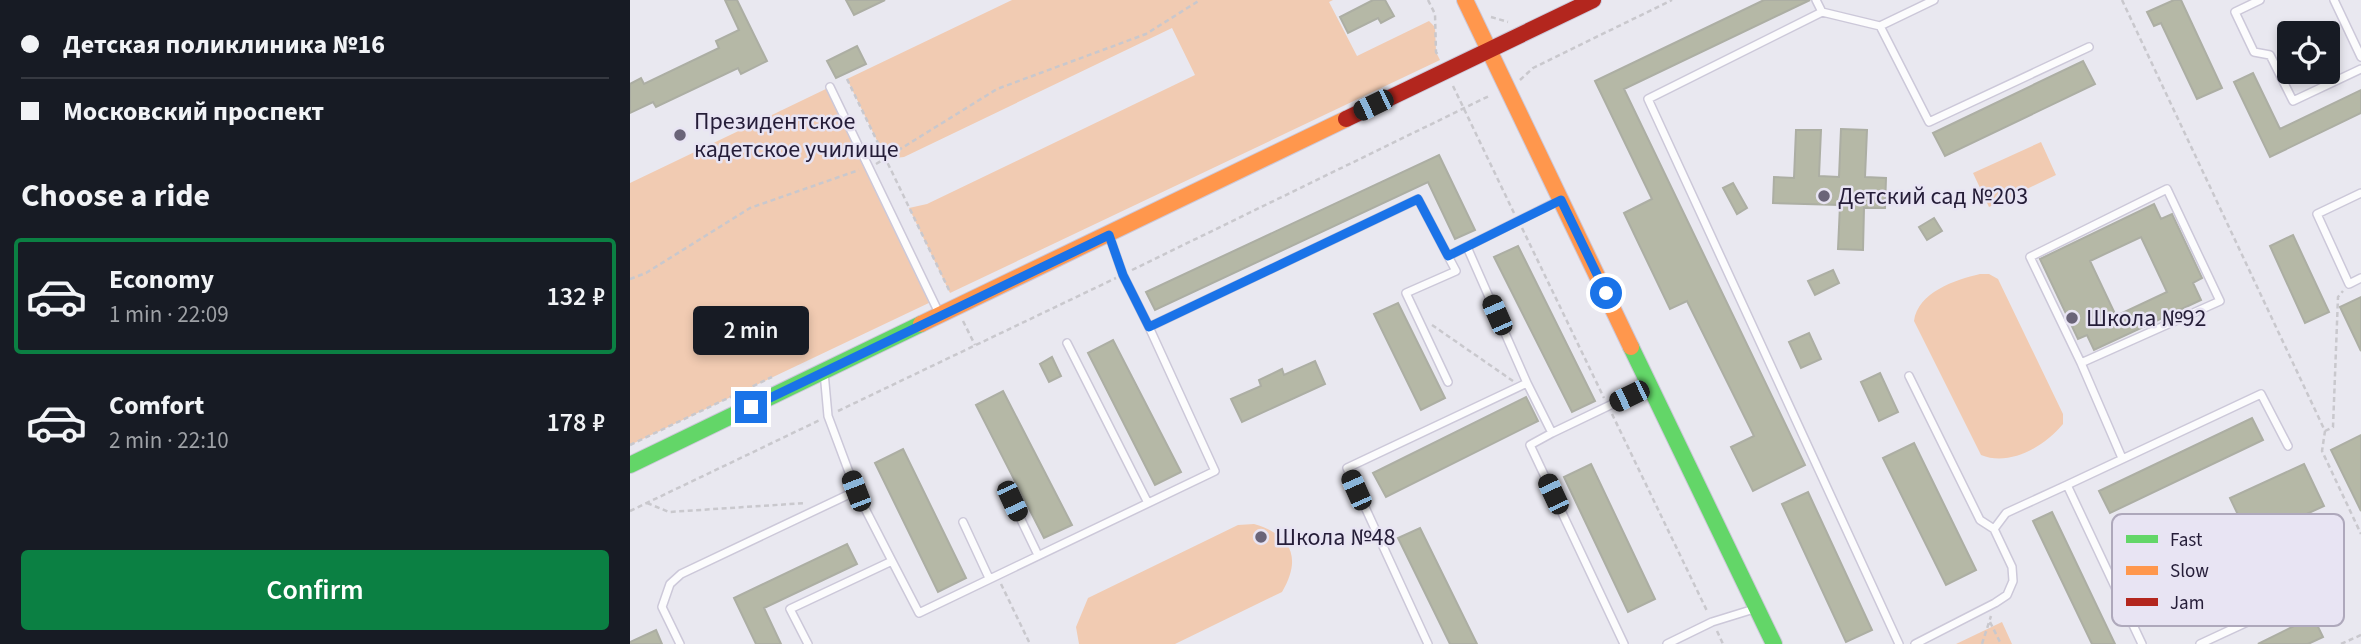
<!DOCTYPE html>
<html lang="en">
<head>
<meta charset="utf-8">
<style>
	:root { --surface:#171b24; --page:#242831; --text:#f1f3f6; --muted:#9ea1a6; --line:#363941; --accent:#0b8043 }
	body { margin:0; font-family:"Source Sans 3",sans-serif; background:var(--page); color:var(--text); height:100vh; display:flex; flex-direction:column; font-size:26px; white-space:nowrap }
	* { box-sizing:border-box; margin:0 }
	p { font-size:23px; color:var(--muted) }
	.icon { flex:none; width:38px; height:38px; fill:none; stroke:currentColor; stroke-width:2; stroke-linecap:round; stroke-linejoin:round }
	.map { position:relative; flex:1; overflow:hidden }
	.drawer { display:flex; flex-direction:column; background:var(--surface); width:630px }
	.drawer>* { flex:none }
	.banner { display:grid; align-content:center; height:154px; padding:0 21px; background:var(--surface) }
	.buttons { position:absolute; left:1647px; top:21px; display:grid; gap:14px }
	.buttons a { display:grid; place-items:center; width:63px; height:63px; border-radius:7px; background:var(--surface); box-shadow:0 4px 10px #0003; font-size:35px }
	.end { position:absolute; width:32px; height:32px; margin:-16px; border:9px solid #1a73e8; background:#fff; box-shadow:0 0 0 4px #fff }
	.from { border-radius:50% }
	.bubble { position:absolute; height:49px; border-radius:7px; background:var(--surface); box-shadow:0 4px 10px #0003; font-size:23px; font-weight:600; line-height:49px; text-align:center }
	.car { position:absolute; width:21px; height:42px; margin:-21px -10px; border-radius:9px; box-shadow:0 0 5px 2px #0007; background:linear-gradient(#222 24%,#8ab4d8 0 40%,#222 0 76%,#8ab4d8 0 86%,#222 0) }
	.banner b { display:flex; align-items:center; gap:24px; height:66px; font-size:26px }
	.banner b+b { border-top:2px solid var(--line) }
	.banner i { width:18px; height:18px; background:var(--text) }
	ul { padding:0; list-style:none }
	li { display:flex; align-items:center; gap:21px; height:116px; margin:0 14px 10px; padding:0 7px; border:4px solid transparent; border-radius:7px }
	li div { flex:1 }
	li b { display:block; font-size:26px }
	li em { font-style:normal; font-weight:600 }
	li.selected { border-color:var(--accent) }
	li>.icon { width:63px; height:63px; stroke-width:1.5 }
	h2 { padding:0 21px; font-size:32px; line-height:84px }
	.cta { display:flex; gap:14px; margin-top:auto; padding:14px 21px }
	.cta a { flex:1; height:80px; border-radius:7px; background:var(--accent); color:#fff; font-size:28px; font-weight:600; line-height:80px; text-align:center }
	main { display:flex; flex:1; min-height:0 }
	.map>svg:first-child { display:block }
	.green { fill:#f1cbb2 }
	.building { fill:#b5b8a6; stroke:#acaea3; stroke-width:2; fill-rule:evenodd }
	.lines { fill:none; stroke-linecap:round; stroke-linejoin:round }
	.lane-casing { stroke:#ccc8d9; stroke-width:10 }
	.fast-casing { stroke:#ccc8d9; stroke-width:18 }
	.slow-casing { stroke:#ccc8d9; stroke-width:18 }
	.jam-casing { stroke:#ccc8d9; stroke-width:18 }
	.path { stroke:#c9c8cd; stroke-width:2.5; stroke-dasharray:5 3.5; stroke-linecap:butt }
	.lane { stroke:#fcfcfd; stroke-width:7 }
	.fast { stroke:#63d668; stroke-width:16 }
	.slow { stroke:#ff974d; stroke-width:16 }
	.jam { stroke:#b3261e; stroke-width:16 }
	.route { stroke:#1a73e8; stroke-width:9 }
	.poi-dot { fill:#6a6478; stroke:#e8e4f3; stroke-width:2.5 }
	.labels { text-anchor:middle; stroke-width:5; stroke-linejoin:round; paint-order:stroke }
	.poi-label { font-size:24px; fill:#251d38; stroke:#e8e4f3; text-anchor:start }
	.key { fill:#e8e4f3; stroke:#aea8bb; stroke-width:2 }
	.key-label { font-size:19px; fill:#251d38 }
</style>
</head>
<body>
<main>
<section class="drawer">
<div class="banner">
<b><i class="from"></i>Детская поликлиника №16</b>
<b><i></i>Московский проспект</b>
</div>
<h2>Choose a ride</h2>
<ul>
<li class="selected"><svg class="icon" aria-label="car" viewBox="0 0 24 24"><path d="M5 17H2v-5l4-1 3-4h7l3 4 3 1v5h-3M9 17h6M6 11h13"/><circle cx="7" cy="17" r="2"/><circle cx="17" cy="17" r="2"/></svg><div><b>Economy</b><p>1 min · 22:09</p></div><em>132 ₽</em></li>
<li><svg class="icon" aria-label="car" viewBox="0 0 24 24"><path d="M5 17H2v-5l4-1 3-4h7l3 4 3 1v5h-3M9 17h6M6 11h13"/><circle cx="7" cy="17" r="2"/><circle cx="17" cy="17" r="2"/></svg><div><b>Comfort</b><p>2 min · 22:10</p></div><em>178 ₽</em></li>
</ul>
<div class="cta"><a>Confirm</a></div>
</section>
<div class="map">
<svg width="1731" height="644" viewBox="0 0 1731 644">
	<rect width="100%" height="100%" fill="#e9e8f0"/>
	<!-- green -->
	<path class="green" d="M382,0h321l-4,2 28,54 72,-35 6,6 1,25 4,8 -490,233 -41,-85 18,-4 268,-129 -23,-47 -268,129 -18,2 -39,-80z
		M200,87l103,214 -303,144v-262z
		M1411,142l15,33 -67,32 -16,-34z
		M1350,274h9l9,5 65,135v10c-18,22 -53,43 -82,31l-67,-134c4,-29 41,-41 66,-47z
		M624,524c38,11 48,34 28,68l-107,52h-96l-3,-17 12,-29 150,-73z
		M1372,622l10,22h-56z"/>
	<!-- building -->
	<path class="building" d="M95,0h12l30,61 -26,13 -3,-6 -82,39 -3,-5 -23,11v-29l11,-6 3,6 75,-36 -3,-7 23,-11z
		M216,0h39l-31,15z
		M743,0h12l9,16 -13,7 -3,-5 -30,15 -8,-16z
		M1134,0h46l-186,89 181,376 -52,26 -22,-44 23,-11 -67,-135 -17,8 -46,-96 28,-14 -57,-118z
		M1544,0h7l41,88 -25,11 -36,-76 -7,3 -7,-14z
		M227,46l9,18 -30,14 -9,-17z
		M1453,61l12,23 -150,72 -12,-23z
		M1623,73l27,56 81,-39v23l-91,44 -36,-75z
		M1211,129l26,1 -2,47 21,1 -1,30h-21l-1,42 -25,-1 2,-44 -67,-2 1,-26 20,1 2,-48h25l-2,46 20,1z
		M809,155l36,75 -20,9 -27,-57 -273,128 -9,-18z
		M1103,183l14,25 -10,6 -14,-26z
		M1524,204l7,15 11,-5 30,64 -9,5 8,17 -107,50 -7,-15 -9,4 -38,-80zM1511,237l26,55 -51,24 -26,-55z
		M1304,218l8,13 -15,9 -8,-13z
		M1663,235l36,77 -24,11 -35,-77z
		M888,246l77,155 -23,11 -78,-155z
		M1203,270l6,13 -24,12 -7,-14z
		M1731,297v54l-21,-44z
		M768,303l47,95 -24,12 -47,-96z
		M1179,333l12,26 -20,9 -12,-26z
		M483,340l68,132 -26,13 -67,-132z
		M422,357l9,19 -12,6 -9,-18z
		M685,361l10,23 -83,38 -11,-23 30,-13 -2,-6 23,-11 2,6z
		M1250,373l18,39 -19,9 -18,-39z
		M373,391l69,134 -28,13 -68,-133z
		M896,397l12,24 -152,76 -13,-24z
		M1622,418l11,22 -153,73 -11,-22z
		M1731,435v76l-30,-61z
		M1284,443l62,127 -30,15 -63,-127z
		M273,449l63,129 -28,14 -63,-129z
		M961,464l64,135 -27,13 -64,-135z
		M1674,464l20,42 -74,34 -20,-42z
		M1178,492l64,138 -26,12 -64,-138z
		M1422,512l63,132h-23l-59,-123z
		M790,528l57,116h-27l-52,-106z
		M217,544l10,20 -93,44 17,36h-25l-22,-46z
		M1656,561l37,76 -15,7h-50l36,-18 -27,-56z
		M26,630l6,14h-32v-2z"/>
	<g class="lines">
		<!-- lane casing -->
		<g class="lane-casing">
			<path id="lane" d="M1186,0l6,12
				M1630,0l-25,12 19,40 16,3 23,46 68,-32
				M1704,0l27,57
				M1250,26l49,96 160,-75
				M200,87l109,226
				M1731,193l-44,21 32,70 12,-6
				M479,235l14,40 26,52
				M837,247l60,136
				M818,256l8,15 -50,22 42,89
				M437,343l81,160
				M1451,363l-51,-106 137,-68 53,112 -139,62 41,95
				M194,372l4,44 28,75 36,70
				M1279,376l71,144 14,9 18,38 1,14 -6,14 -12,8 -80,41
				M922,433l-22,12 94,199
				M1437,485l194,-91 27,52
				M382,501l26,54
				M333,522l26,56
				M1364,529l12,-16 61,-28 75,159
				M50,644l-18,-37 8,-23 11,-10 175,-83
				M178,644l-18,-35 102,-48 27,52 296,-142 -66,-144 269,-128 30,57 110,-55
				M798,644l-81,-176 180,-85 25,50 96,-46
				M1037,644l45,-22 42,-13
				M1269,644l-251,-545 174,-87 58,14 54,-26
				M1570,644l56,-26 -35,-74"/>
		</g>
		<!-- fast casing -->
		<g class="fast-casing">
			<path id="fast" d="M1001,347l143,297
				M0,465l291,-141"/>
		</g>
		<!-- slow casing -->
		<g class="slow-casing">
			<path id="slow" d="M835,0l166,347
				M291,324l425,-205"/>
		</g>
		<!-- jam casing -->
		<g class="jam-casing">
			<path id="jam" d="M716,119l247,-119"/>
		</g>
		<!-- path -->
		<path class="path" d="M798,0l7,14 1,38 3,5
			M1492,0l203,431 -3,20 39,83
			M861,17l17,5
			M217,79l103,213
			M890,80l13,-12 139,-68
			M823,86l61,127
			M246,164l121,-75 149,-55 54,-34
			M892,228l82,170
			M502,270l357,-174
			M0,279l16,-6 104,-65 109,-38
			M333,321l12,24
			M802,325l81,56
			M208,411l278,-133
			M982,414l96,199
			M1695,431l8,-4 5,-130 5,-6
			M0,445l142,-68
			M17,503l22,9 137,-9
			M0,511l190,-91
			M371,584l29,60
			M1360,622l11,22
			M1087,631l6,13
			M1352,644l9,-28
			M1711,644l20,-9"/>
		<!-- lane -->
		<use href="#lane" class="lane"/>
		<!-- fast -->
		<use href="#fast" class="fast"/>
		<!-- slow -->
		<use href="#slow" class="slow"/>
		<!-- jam -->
		<use href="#jam" class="jam"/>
	</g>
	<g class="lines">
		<!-- route -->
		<path class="route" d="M121,407l358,-172 14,40 26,52 269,-128 30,57 113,-56 45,93"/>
	</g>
	<!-- markers -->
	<g class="poi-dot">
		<circle cx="50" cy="135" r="7"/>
		<circle cx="1194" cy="196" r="7"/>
		<circle cx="1442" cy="318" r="7"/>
		<circle cx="631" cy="537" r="7"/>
	</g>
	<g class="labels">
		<!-- poi labels -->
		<g class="poi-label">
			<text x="64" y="129">Президентское<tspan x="64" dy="28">кадетское училище</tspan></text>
			<text x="1208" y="204">Детский сад №203</text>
			<text x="1456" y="326">Школа №92</text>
			<text x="645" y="545">Школа №48</text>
		</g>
	</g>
	<!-- legend -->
	<rect x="1482" y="514" width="232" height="112" rx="10" class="key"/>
	<rect x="1496" y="535" width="32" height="8" fill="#63d668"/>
	<rect x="1496" y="566" width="32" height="9" fill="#ff974d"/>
	<rect x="1496" y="598" width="32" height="8" fill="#b3261e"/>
	<g class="key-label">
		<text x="1540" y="546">Fast</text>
		<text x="1540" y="577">Slow</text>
		<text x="1540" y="609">Jam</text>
	</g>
</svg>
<div class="buttons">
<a><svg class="icon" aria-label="locate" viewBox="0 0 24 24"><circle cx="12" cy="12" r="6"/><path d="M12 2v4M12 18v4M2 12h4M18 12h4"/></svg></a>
</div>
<i class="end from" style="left:976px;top:293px"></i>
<i class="end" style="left:121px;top:407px"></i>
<div class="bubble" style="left:63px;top:306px;width:116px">2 min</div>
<i class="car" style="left:743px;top:105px;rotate:244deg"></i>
<i class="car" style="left:867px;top:315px;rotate:336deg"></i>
<i class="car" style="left:999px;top:396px;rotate:244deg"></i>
<i class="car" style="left:726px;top:490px;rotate:336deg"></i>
<i class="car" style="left:226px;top:491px;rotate:339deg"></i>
<i class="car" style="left:923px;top:494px;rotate:335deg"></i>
<i class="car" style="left:382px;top:501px;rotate:155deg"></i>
</div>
</main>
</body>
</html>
